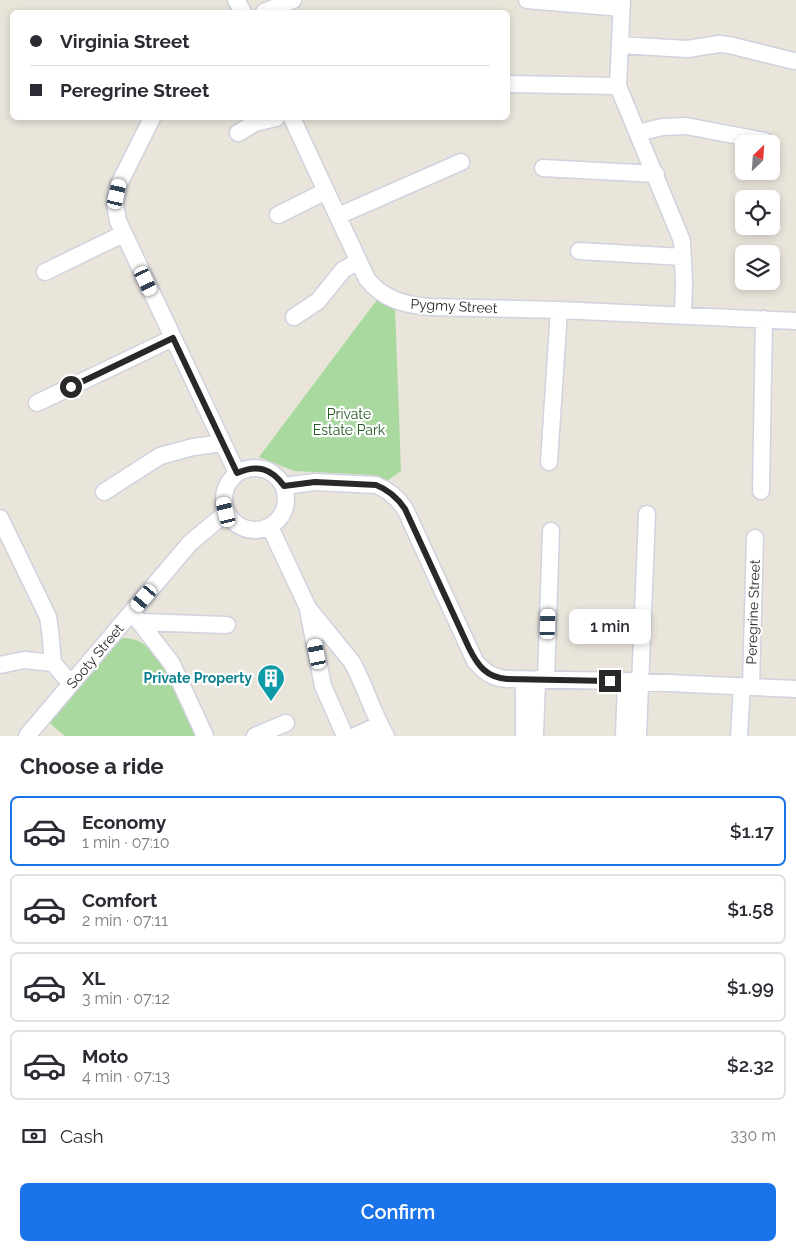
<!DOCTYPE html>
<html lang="en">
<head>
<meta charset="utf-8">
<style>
	:root { --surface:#fff; --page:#f7f7f7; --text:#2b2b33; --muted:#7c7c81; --line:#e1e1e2; --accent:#1a73e8 }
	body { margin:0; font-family:Raleway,sans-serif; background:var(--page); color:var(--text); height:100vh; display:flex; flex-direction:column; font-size:19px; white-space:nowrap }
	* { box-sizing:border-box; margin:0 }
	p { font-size:16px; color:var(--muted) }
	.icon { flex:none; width:28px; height:28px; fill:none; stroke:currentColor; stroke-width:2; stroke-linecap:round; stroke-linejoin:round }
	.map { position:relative; height:736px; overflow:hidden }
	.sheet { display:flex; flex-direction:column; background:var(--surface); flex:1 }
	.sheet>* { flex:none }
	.banner { position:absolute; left:10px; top:10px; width:500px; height:110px; border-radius:8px; box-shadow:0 2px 8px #0003; display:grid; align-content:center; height:110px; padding:0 20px; background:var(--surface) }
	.needle { width:32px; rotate:25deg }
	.tools { position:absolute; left:735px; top:135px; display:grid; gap:10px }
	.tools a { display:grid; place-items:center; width:45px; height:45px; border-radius:8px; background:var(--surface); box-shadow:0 2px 8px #0003; font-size:25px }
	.end { position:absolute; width:22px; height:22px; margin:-11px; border:6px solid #282828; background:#fff; box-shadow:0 0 0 2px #fff }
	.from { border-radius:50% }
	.bubble { position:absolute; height:35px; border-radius:8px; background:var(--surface); box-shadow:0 2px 8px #0003; font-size:16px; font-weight:600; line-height:35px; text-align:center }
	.car { position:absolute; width:15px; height:30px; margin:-15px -8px; border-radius:6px; box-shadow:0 0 4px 1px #0007; background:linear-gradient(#fff 24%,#345 0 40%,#fff 0 76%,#345 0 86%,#fff 0) }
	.banner b { display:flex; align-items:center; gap:18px; height:48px; font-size:19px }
	.banner b+b { border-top:1px solid var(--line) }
	.banner i { width:12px; height:12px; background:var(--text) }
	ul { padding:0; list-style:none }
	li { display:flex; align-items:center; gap:15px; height:70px; margin:0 10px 8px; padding:0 10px; border:2px solid var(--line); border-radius:8px }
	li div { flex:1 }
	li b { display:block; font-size:19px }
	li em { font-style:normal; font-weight:600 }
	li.selected { border-color:var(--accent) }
	li>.icon { width:45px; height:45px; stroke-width:1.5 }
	h2 { padding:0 20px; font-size:22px; line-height:60px }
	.pay { display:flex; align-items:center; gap:12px; height:55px; padding:0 20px; font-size:19px }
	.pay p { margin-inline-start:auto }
	.button { display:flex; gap:10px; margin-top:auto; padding:10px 20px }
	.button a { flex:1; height:58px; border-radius:8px; background:var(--accent); color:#fff; font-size:20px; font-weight:600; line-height:58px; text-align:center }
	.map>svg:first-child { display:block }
	.green { fill:#a9d99e }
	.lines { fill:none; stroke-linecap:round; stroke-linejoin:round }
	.minor-casing { stroke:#d1d1df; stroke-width:19 }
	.minor { stroke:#fff; stroke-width:16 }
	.route { stroke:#282828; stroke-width:6 }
	.labels { text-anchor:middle; stroke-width:4.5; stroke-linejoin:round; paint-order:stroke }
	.street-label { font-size:14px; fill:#282828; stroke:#fff }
	.park-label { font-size:14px; fill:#255b22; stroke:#fff }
	.culture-label { font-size:14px; font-weight:bold; fill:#0d838f; stroke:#fff; text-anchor:end }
</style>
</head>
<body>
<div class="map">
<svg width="796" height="736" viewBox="0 0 796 736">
	<rect width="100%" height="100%" fill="#e9e5db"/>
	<!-- green -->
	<path class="green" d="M379,297l16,10 6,164 -14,10 -14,-6 -79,-4 -35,-14z
		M122,638c10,0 18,2 25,9 18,15 37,66 48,89h-130l-18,-15 71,-81z"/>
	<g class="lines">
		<!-- minor casing -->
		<g class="minor-casing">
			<path id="minor" d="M236,0l7,12
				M527,0l94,8
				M264,12l29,-12
				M620,45l67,4 32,-5 10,1 65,16
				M508,84l110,2 4,-86
				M618,86l64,155 2,41 -1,34
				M152,118l-33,66 -4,20 3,17 119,252
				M292,118l75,161c17,21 38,26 63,28l129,3 237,11
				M238,133l17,-10 21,-5
				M638,133l24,-6 24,-1 79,15
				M543,168l113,6
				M278,215l48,-24
				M338,216l123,-54
				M579,251l104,6
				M45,272l78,-38
				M294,317l24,-16 25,-31 16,-9
				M37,403l136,-65
				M549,462l10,-152
				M224 499a31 31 0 1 1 62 0a31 31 0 1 1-62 0Z
				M284,486l31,-4 61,3c13,5 21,12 29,24l70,152c9,11 18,17 32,18l119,2 170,8
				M761,491l3,-172
				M104,492l56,-36 33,-9 30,-4
				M0,518l48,99 2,13 3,33 18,21
				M270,527l38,81 44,54c13,23 20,50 34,74
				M308,610l15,76 22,50
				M132,612l40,52 33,72
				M140,622l87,3
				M0,665l24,-5 29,3
				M546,679l5,-148
				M751,687l4,-149
				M27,736l163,-193 37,-31
				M255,736l31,-13
				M355,736l24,-11
				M524,736v-57
				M535,736l2,-57
				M624,736l2,-55
				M638,736l9,-222
				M739,736l3,-50"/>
		</g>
		<!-- minor -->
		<use href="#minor" class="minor"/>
	</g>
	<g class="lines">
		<!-- route -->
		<path class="route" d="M71,387l102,-49 64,135c20,-9 34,-5 47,13l31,-4 61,3c13,5 21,12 29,24l64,139c9,18 17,29 38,31l103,2"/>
	</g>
	<!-- icons -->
	<defs>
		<g id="building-pin" transform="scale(1.4375)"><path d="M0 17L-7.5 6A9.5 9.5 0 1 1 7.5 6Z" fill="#0f9aa8" stroke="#fff"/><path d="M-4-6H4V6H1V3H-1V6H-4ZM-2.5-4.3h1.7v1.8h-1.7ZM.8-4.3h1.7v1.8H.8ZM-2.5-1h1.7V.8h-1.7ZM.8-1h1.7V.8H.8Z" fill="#fff"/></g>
	</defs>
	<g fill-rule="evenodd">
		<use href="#building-pin" x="271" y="678"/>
	</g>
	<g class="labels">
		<!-- street labels -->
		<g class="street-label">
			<text transform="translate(454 306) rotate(3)" y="5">Pygmy Street</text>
			<text transform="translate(753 612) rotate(-88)" y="5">Peregrine Street</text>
			<text transform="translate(95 656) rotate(-50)" y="5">Sooty Street</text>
		</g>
		<!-- park labels -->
		<g class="park-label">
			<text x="349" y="419">Private<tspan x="349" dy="16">Estate Park</tspan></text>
		</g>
		<!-- culture labels -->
		<g class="culture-label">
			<text x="252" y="683">Private Property</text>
		</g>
	</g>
</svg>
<div class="tools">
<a><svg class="needle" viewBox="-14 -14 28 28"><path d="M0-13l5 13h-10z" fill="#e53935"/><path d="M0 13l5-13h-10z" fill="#7c7c81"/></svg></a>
<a><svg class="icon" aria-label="locate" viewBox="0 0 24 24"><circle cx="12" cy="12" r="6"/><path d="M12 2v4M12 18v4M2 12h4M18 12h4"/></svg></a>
<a><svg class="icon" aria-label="layers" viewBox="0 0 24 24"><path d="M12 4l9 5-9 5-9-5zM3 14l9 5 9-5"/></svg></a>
</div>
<i class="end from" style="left:71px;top:387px"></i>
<i class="end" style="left:610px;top:681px"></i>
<div class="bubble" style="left:569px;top:609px;width:82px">1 min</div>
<i class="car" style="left:117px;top:194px;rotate:13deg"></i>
<i class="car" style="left:146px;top:281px;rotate:155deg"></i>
<i class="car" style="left:226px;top:512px;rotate:346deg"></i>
<i class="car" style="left:144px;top:598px;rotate:220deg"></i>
<i class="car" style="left:548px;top:624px;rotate:2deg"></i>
<i class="car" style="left:317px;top:654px;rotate:349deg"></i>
<div class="banner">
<b><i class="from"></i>Virginia Street</b>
<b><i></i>Peregrine Street</b>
</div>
</div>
<section class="sheet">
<h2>Choose a ride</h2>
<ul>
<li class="selected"><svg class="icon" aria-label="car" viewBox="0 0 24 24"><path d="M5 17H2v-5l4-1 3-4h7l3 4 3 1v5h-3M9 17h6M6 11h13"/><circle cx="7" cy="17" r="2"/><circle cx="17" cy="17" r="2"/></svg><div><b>Economy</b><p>1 min · 07:10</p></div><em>$1.17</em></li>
<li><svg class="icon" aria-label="car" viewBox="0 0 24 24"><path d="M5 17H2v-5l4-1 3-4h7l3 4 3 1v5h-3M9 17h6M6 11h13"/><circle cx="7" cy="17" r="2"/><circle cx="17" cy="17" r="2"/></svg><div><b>Comfort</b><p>2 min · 07:11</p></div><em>$1.58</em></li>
<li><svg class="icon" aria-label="car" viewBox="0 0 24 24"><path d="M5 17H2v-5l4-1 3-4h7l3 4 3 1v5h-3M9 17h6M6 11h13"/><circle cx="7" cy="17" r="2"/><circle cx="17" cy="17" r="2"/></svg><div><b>XL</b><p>3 min · 07:12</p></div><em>$1.99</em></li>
<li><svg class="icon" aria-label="car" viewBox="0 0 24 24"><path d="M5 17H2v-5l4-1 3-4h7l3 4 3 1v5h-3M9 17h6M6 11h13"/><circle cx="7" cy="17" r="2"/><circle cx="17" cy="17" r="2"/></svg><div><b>Moto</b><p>4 min · 07:13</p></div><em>$2.32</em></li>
</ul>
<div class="pay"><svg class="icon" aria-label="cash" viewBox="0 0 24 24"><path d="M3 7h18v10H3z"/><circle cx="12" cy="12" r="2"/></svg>Cash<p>330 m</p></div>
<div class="button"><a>Confirm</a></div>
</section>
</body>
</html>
